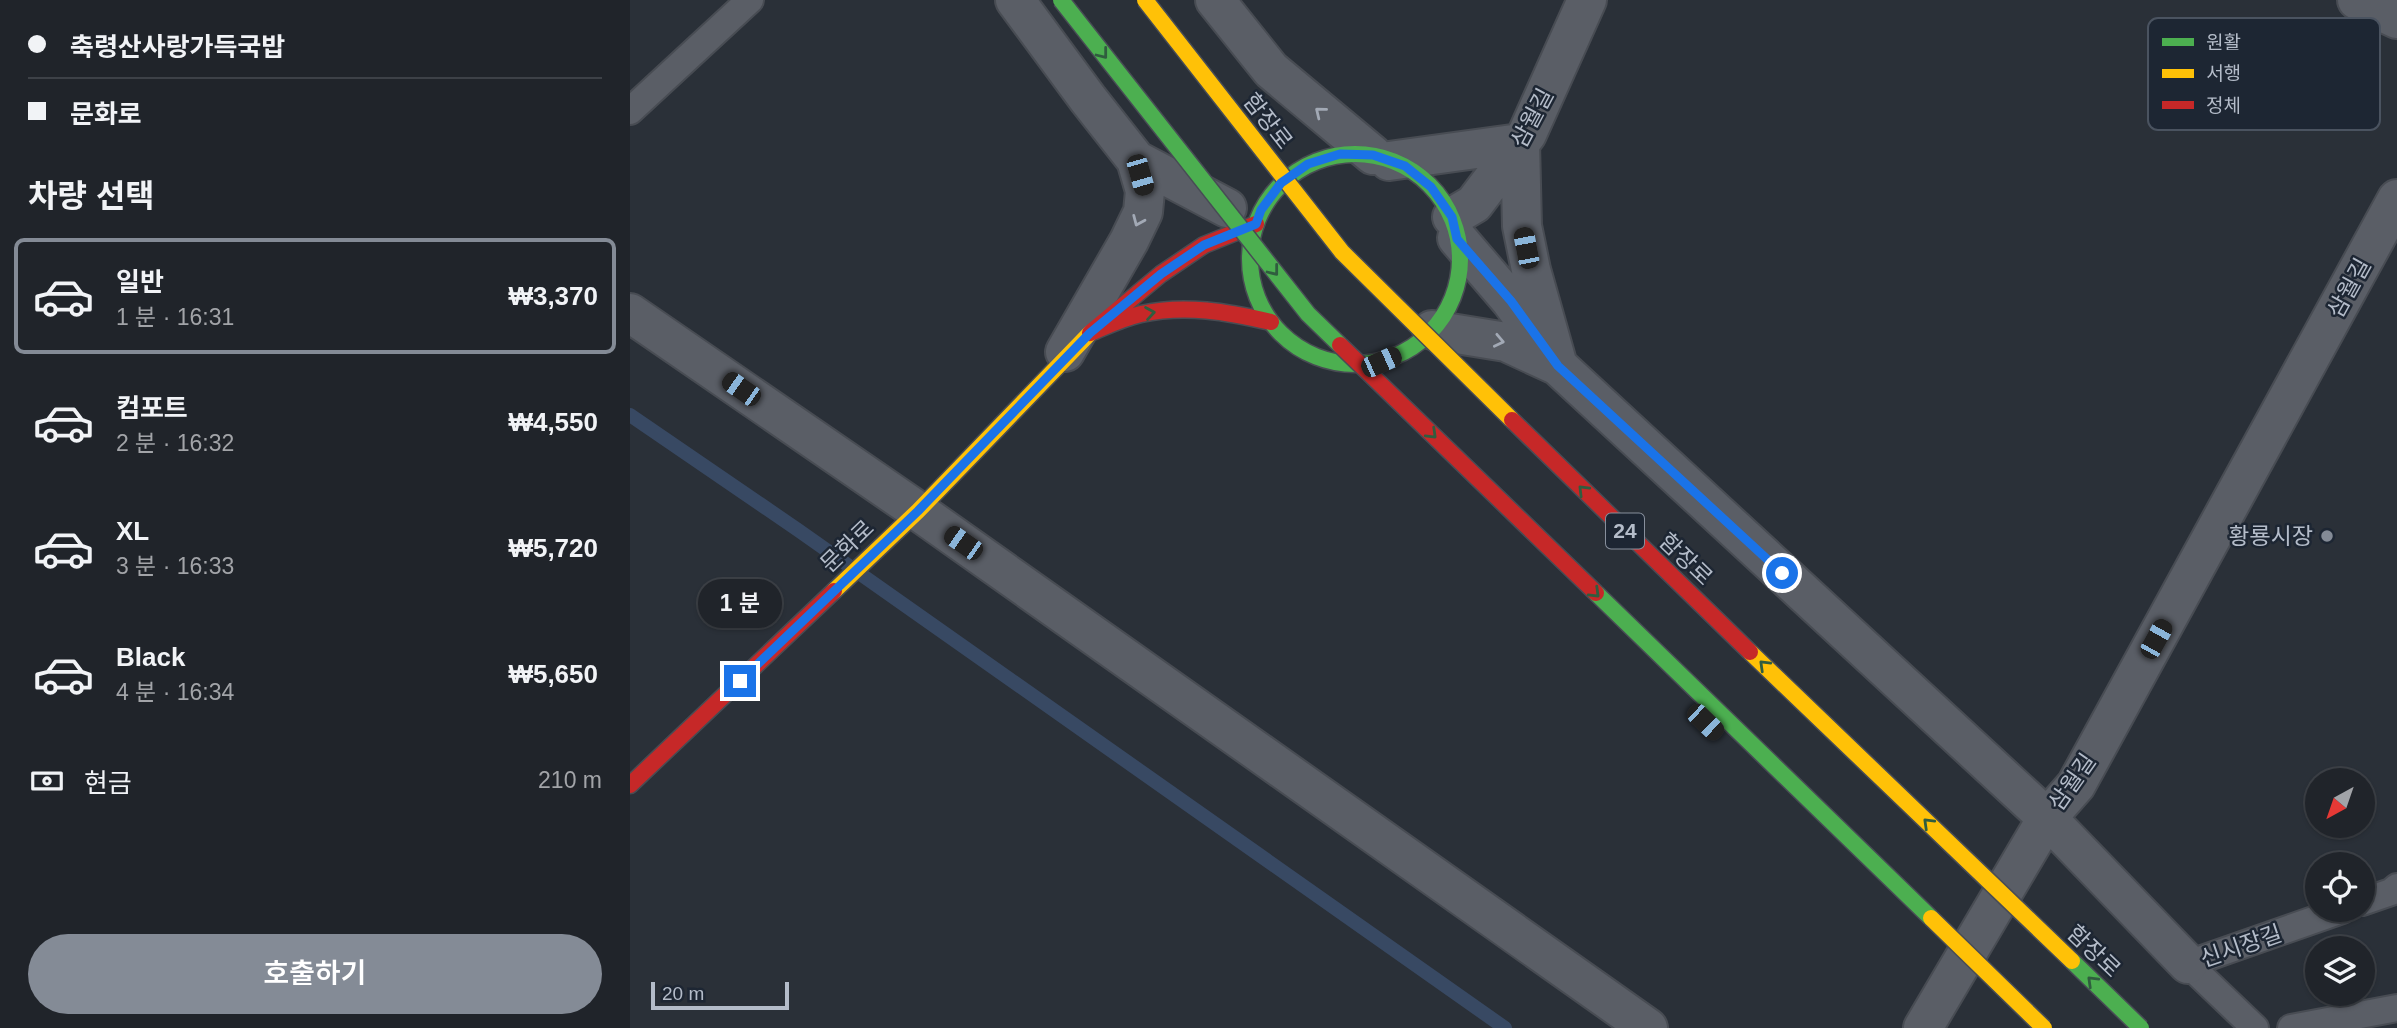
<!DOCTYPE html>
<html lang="ko">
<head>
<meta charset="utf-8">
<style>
	:root { --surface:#20242a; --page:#2d3036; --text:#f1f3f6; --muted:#a2a4a8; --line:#3d4147; --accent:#848b96 }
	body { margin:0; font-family:Helvetica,"Noto Sans KR",sans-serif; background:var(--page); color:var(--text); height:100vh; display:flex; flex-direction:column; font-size:26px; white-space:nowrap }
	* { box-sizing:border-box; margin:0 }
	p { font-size:23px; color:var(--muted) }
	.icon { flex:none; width:38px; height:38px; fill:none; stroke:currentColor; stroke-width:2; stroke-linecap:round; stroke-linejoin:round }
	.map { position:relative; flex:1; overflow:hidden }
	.sheet { display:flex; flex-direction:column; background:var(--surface); width:630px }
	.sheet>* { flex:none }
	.guide { display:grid; align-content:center; height:154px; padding:0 28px; background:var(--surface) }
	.needle { width:46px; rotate:220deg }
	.buttons { position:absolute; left:1675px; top:768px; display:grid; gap:14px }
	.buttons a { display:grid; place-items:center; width:70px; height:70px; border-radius:50%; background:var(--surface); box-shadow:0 2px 5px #0004,0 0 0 2px var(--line); font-size:35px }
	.scale { position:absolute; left:21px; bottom:18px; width:138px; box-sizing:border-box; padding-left:7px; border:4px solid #b4bcc9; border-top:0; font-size:19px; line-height:24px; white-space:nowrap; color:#b4bcc9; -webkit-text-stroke:5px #1d2633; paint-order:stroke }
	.end { position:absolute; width:32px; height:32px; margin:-16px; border:9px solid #1a73e8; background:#fff; box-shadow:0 0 0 4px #fff }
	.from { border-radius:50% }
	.bubble { position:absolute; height:49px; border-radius:24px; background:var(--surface); box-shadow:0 2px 5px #0004,0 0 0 2px var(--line); font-size:23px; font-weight:600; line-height:49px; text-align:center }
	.car { position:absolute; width:21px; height:42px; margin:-21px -10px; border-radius:9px; box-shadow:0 0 5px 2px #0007; background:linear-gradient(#222 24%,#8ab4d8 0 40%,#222 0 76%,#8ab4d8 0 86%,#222 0) }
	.guide b { display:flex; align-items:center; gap:24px; height:66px; font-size:26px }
	.guide b+b { border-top:2px solid var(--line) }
	.guide i { width:18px; height:18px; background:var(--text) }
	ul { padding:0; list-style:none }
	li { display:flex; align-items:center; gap:21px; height:116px; margin:0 14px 10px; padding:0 14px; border:4px solid transparent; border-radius:10px }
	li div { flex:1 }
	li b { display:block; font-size:26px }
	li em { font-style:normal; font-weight:600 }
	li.selected { border-color:var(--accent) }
	li>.icon { width:63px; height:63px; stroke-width:1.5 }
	h2 { padding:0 28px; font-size:32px; line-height:84px }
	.pay { display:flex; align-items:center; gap:18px; height:77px; padding:0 28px; font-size:26px }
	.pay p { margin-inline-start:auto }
	.cta { display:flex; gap:14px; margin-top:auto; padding:14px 28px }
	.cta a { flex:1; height:80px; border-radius:42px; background:var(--accent); color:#fff; font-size:28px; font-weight:600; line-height:80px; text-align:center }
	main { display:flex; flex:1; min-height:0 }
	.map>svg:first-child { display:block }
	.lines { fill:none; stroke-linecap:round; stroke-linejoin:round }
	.stream { stroke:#384963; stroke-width:14 }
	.lane-casing { stroke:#484c53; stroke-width:30 }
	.street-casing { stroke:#484c53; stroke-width:42 }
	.fast-casing { stroke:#484c53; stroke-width:19 }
	.slow-casing { stroke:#484c53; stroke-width:19 }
	.jam-casing { stroke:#484c53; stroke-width:19 }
	.lane { stroke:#5a5e66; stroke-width:26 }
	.street { stroke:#5a5e66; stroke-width:38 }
	.fast { stroke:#4caf50; stroke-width:16 }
	.slow { stroke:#ffc107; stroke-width:16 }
	.jam { stroke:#c62828; stroke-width:16 }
	.fast-bridge-casing { stroke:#484c55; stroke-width:19; stroke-linecap:butt }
	.slow-bridge-casing { stroke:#484c55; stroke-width:19; stroke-linecap:butt }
	.jam-bridge-casing { stroke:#484c55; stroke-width:19; stroke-linecap:butt }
	.fast-bridge { stroke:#4caf50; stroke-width:16 }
	.slow-bridge { stroke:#ffc107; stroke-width:16 }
	.jam-bridge { stroke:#c62828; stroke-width:16 }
	.oneway { stroke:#305d3f }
	.oneway2 { stroke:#a2a9b5 }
	.route { stroke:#1a73e8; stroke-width:9 }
	.poi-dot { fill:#848b96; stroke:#1d2633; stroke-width:2.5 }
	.labels { text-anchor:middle; stroke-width:5; stroke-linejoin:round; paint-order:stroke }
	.shield { fill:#1d2633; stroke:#878f9c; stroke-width:2 }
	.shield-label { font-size:21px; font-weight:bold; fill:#b4bcc9 }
	.street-label { font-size:23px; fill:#b4bcc9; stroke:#1d2633 }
	.poi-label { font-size:23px; fill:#b4bcc9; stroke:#1d2633; text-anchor:end }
	.key { fill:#1d2633; stroke:#4a5360; stroke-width:2 }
	.key-label { font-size:19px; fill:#b4bcc9 }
</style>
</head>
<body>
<main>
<section class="sheet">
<div class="guide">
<b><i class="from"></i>축령산사랑가득국밥</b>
<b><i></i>문화로</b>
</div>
<h2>차량 선택</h2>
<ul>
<li class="selected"><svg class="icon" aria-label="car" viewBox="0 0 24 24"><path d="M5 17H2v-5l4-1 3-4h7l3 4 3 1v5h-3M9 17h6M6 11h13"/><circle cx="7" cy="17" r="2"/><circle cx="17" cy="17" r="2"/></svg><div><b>일반</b><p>1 분 · 16:31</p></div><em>₩3,370</em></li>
<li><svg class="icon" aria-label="car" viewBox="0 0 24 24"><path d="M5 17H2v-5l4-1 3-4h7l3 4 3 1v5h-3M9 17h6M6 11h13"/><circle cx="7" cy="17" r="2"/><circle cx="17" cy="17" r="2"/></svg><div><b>컴포트</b><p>2 분 · 16:32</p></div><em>₩4,550</em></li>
<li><svg class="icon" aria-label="car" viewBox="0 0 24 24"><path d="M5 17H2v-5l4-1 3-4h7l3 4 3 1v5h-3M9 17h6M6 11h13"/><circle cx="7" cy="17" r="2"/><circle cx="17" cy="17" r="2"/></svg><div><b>XL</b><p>3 분 · 16:33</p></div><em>₩5,720</em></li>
<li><svg class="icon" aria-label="car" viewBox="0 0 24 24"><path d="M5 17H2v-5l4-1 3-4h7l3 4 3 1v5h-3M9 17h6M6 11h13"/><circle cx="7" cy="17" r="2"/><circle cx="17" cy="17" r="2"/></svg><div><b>Black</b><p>4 분 · 16:34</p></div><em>₩5,650</em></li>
</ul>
<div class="pay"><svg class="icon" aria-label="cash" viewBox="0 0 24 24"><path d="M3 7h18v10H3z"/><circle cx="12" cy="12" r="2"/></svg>현금<p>210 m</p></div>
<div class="cta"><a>호출하기</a></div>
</section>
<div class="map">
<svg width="1767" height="1028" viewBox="0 0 1767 1028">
	<rect width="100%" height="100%" fill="#2a3038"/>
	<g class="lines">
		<!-- stream -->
		<path class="stream" d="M0,415l168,115 707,498"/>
		<!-- lane casing -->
		<g class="lane-casing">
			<path id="lane" d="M0,111l120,-111
				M1732,902l29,-10 6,-5
				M1625,1028l-67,-64 154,-54
				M1661,1028l106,-20"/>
		</g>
		<!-- street casing -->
		<g class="street-casing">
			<path id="street" d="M385,0l73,99 48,61 9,31 -2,21 -14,29 -64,111
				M585,0l56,70 102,85
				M1727,0l40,19
				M506,160l91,48
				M759,161l131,-18 2,83 9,44 27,96 489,452 29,-33 321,-586
				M822,217l22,-13 53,-70 60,-134
				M0,313l288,198 730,517
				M802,330l74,12 52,24 -47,-65 -54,-63
				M1293,1028l124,-210 141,146"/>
		</g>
		<!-- fast casing -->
		<g class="fast-casing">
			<path id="fast" d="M620 259a105 105 0 1 1 210 0a105 105 0 1 1-210 0Z"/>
		</g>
		<!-- slow casing -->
		<g class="slow-casing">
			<path id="slow" d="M204,591l84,-80 172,-178"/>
		</g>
		<!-- jam casing -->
		<g class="jam-casing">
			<path id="jam" d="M626,224l-52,21 -43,29 -71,59c17,-7 33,-15 51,-19 44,-10 87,-2 130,8
				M0,785l204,-194"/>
		</g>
		<!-- lane -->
		<use href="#lane" class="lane"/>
		<!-- street -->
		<use href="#street" class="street"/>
		<!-- fast -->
		<use href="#fast" class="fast"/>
		<!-- slow -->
		<use href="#slow" class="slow"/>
		<!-- jam -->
		<use href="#jam" class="jam"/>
		<!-- fast-bridge casing -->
		<g class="fast-bridge-casing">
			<path id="fast-bridge" d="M431,0l247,314 32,31
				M966,593l335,325
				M1442,961l69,67"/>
		</g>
		<!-- slow-bridge casing -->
		<g class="slow-bridge-casing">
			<path id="slow-bridge" d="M515,0l197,252 170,168
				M1120,652l322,309
				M1301,918l113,110"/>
		</g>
		<!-- jam-bridge casing -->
		<g class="jam-bridge-casing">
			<path id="jam-bridge" d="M710,345l256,248
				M882,420l238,232"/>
		</g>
		<!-- fast-bridge -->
		<use href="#fast-bridge" class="fast-bridge"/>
		<!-- slow-bridge -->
		<use href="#slow-bridge" class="slow-bridge"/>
		<!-- jam-bridge -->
		<use href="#jam-bridge" class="jam-bridge"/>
	</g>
	<!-- one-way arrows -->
	<defs><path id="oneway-chevron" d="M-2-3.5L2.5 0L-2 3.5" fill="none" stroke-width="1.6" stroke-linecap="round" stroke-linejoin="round" transform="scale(1.75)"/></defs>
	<g class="oneway">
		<use href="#oneway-chevron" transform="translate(473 54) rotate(52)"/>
		<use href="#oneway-chevron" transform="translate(644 271) rotate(52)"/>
		<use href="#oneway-chevron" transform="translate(520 313) rotate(-9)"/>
		<use href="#oneway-chevron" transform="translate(802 434) rotate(44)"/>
		<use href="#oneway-chevron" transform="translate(953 490) rotate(-135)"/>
		<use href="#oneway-chevron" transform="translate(965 593) rotate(44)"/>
		<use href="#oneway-chevron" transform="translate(1134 665) rotate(-136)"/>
		<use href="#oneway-chevron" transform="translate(1298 823) rotate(-136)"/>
		<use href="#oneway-chevron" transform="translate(1462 981) rotate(-136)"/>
	</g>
	<g class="oneway2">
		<use href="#oneway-chevron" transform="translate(690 112) rotate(-141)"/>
		<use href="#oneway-chevron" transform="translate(508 221) rotate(113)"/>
		<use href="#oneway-chevron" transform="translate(869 341) rotate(12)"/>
	</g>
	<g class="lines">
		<!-- route -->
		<path class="route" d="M110,681l178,-170 172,-178 71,-59 43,-29 52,-21 5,-14 20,-27 27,-19 32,-10 33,1 32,11 26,21 21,30 5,22 54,62 47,65 224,207"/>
	</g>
	<!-- markers -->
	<circle class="poi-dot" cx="1697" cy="536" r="7"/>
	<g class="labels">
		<!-- shield labels -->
		<rect class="shield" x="976" y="513.5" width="38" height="35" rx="5"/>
		<g class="shield-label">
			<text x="995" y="538">24</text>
		</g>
		<!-- street labels -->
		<g class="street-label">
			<text transform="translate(902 118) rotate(-62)" y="8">삼월길</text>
			<text transform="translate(638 121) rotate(52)" y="8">함장로</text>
			<text transform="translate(1719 288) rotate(-61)" y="8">삼월길</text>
			<text transform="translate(217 546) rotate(-44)" y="8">문화로</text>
			<text transform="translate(1056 559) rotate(44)" y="8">함장로</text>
			<text transform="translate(1442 782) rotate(-55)" y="8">삼월길</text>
			<text transform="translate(1611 946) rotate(-19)" y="8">신시장길</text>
			<text transform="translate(1464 951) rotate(44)" y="8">함장로</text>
		</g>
		<!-- poi labels -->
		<g class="poi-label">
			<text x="1683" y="544">황룡시장</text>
		</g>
	</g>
	<!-- legend -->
	<rect x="1518" y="18" width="232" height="112" rx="10" class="key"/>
	<rect x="1532" y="38" width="32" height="8" fill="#4caf50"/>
	<rect x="1532" y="69" width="32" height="9" fill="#ffc107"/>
	<rect x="1532" y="101" width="32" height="8" fill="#c62828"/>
	<g class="key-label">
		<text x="1576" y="49">원활</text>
		<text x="1576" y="80">서행</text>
		<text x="1576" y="112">정체</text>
	</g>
</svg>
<div class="buttons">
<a><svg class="needle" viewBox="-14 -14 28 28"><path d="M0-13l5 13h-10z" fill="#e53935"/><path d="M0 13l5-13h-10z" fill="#a2a4a8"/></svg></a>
<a><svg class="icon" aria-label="locate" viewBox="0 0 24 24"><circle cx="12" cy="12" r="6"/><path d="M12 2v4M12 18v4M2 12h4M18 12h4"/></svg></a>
<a><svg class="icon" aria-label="layers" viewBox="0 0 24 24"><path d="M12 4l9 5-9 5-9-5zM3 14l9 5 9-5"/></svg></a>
</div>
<div class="scale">20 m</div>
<i class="end from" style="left:1152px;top:573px"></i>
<i class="end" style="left:110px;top:681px"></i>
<div class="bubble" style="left:68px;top:579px;width:84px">1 분</div>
<i class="car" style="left:510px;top:175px;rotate:164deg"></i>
<i class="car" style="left:896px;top:248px;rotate:349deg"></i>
<i class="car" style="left:751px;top:362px;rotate:66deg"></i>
<i class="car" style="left:111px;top:389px;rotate:305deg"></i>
<i class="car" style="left:333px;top:543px;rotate:305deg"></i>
<i class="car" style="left:1526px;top:639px;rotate:29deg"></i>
<i class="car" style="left:1075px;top:722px;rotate:134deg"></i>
</div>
</main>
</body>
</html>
